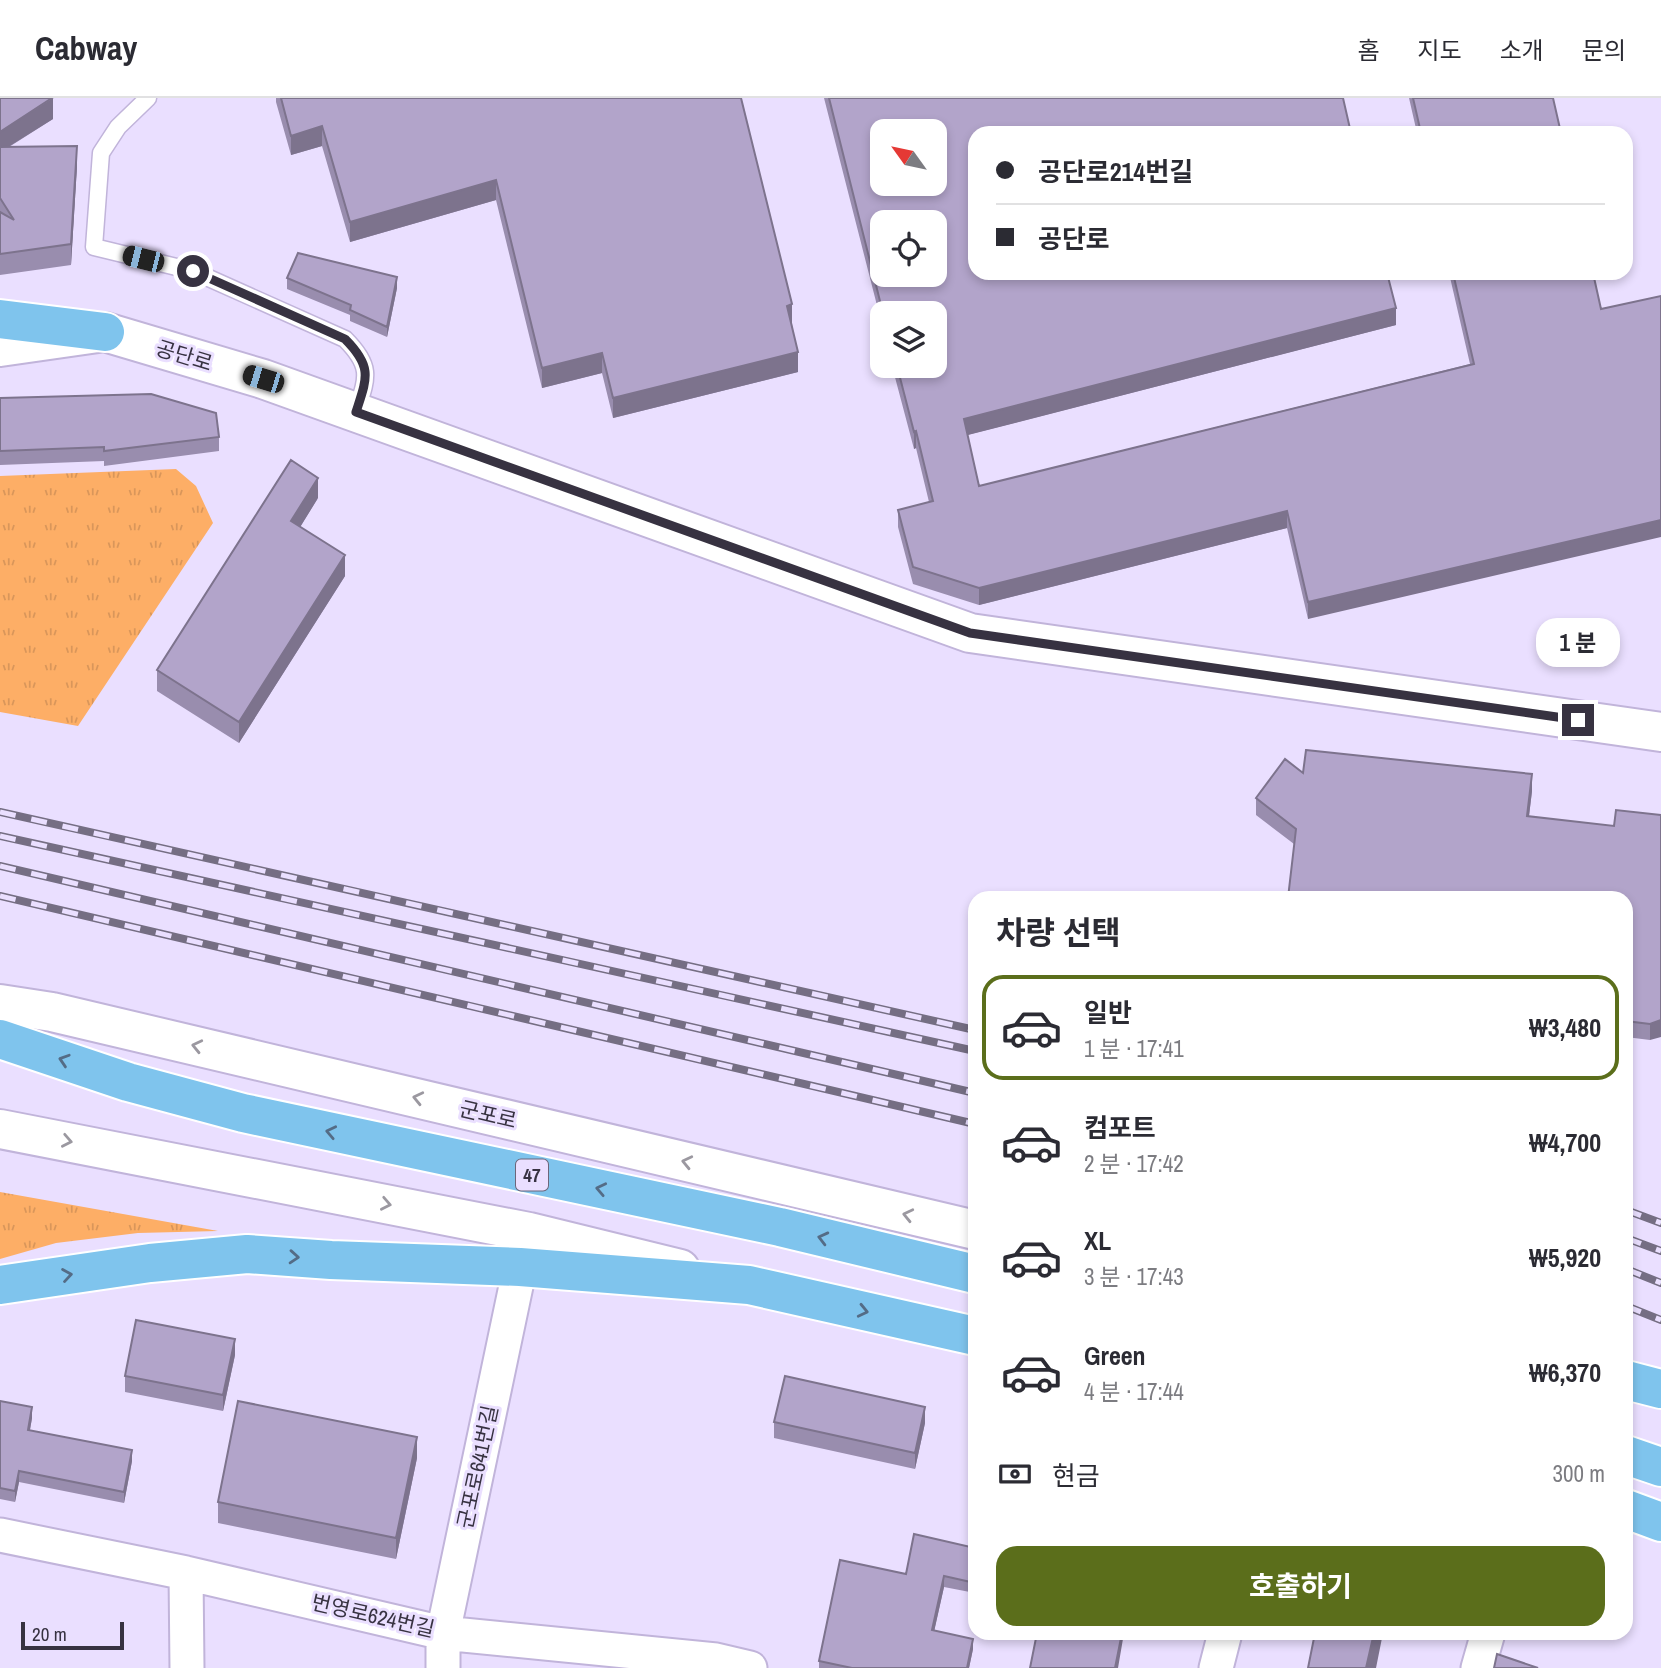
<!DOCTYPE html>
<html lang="ko">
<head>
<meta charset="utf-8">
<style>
	:root { --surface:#fff; --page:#f7f7f7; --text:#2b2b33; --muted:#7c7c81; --line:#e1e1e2; --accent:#5b6e1b }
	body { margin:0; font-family:"Archivo Narrow","Noto Sans KR",sans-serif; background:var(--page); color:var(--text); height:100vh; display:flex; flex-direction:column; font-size:26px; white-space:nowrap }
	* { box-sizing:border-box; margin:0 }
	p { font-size:23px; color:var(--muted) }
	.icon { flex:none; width:38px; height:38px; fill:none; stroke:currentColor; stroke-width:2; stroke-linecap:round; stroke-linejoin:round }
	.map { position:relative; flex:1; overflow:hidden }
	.drawer { position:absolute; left:968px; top:793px; width:665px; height:749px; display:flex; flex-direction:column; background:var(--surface); border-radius:21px; box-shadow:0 4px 10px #0003 }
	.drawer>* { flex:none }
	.hud { position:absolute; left:968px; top:28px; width:665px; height:154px; border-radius:21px; box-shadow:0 4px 10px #0003; display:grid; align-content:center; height:154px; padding:0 28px; background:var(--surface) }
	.needle { width:46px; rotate:303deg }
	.buttons { position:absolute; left:870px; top:21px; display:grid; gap:14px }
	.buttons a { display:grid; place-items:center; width:77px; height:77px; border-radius:14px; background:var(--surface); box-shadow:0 4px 10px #0003; font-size:35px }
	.scale { position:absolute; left:21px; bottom:18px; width:103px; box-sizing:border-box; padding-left:7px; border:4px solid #373241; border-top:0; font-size:19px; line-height:24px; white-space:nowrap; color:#373241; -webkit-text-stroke:5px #eadfff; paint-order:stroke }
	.end { position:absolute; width:32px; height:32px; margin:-16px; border:9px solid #373241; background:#fff; box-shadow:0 0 0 4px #fff }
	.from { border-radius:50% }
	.bubble { position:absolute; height:49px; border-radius:21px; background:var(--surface); box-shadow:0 4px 10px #0003; font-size:23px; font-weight:700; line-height:49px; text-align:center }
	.car { position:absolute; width:21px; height:42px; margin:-21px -10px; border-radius:9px; box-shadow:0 0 5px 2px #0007; background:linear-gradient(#222 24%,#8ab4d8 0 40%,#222 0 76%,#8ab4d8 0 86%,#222 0) }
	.hud b { display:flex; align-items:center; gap:24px; height:66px; font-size:26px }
	.hud b+b { border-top:2px solid var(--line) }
	.hud i { width:18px; height:18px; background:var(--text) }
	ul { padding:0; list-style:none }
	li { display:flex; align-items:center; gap:21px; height:105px; margin:0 14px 10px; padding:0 14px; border:4px solid transparent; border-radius:21px }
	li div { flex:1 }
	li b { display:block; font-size:26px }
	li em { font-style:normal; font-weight:700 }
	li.selected { border-color:var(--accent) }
	li>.icon { width:63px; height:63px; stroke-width:1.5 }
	h2 { padding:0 28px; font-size:32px; line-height:84px }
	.pay { display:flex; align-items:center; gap:18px; height:77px; padding:0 28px; font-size:26px }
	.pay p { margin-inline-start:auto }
	.primary-button { display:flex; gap:14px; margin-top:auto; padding:14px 28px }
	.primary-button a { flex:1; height:80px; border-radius:21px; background:var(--accent); color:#fff; font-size:28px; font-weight:700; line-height:80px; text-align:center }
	header { display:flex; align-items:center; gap:42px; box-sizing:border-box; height:98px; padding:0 35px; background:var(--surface); border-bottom:2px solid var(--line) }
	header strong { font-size:33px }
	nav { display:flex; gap:38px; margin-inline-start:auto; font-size:24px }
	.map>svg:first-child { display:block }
	.grass { fill:url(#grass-tufts) }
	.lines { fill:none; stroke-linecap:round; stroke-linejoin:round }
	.service-casing { stroke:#c1b4da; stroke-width:19 }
	.minor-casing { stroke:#c1b4da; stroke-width:37 }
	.tertiary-casing { stroke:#c1b4da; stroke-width:42 }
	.primary-casing { stroke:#fff; stroke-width:42 }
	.service { stroke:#fff; stroke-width:16 }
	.minor { stroke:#fff; stroke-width:33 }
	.tertiary { stroke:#fff; stroke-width:38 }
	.primary { stroke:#7fc4ed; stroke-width:38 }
	.rail-casing { stroke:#756e83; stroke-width:8 }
	.rail { stroke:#eadfff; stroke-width:5; stroke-dasharray:16; stroke-linecap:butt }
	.wall { fill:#998dae }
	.shaded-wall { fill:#7d738d }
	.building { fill:#b2a4ca; stroke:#7d738d; stroke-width:2; fill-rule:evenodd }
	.oneway { stroke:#9b98a0 }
	.oneway2 { stroke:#546c86 }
	.route { stroke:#373241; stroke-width:9 }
	.labels { text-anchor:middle; stroke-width:6; stroke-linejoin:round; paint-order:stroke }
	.shield { fill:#eadfff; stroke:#6d667a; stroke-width:2 }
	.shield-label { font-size:19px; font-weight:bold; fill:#373241 }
	.street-label { font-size:21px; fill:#373241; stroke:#eadfff }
</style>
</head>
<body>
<header>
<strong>Cabway</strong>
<nav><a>홈</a><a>지도</a><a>소개</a><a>문의</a></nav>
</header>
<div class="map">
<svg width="1661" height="1570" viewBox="0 0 1661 1570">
	<defs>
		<pattern id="grass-tufts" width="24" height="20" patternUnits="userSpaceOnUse" patternTransform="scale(1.75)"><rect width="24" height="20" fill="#fdae66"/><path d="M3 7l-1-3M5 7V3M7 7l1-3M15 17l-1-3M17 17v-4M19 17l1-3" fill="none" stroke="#d9965a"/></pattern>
	</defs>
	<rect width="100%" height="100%" fill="#eadfff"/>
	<!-- grass -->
	<path class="grass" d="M176,371l20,17 17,37 -135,203 -78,-14v-236z
		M0,1094l218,39 -80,2 -82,10 -56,16z"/>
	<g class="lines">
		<!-- service casing -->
		<g class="service-casing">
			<path id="service" d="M148,0l-30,29 -17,26 -7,94 99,24 152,68c28,28 22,39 11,73"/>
		</g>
		<!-- minor casing -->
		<g class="minor-casing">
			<path id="minor" d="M0,1437l186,38 257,60 273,27 34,8
				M186,1475l1,95
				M443,1570v-35l77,-366
				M1216,1570l9,-35
				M1478,1570l10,-35"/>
		</g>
		<!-- tertiary casing -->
		<g class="tertiary-casing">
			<path id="tertiary" d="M0,249l105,-15 158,47 707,254 691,99
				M0,906l52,8 923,218
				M0,1031l529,103 151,37"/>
		</g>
		<!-- primary casing -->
		<g class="primary-casing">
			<path id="primary" d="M0,221l105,13
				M0,941l128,43 115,31 537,114 195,47
				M0,1187l150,-22 97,-9 84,6 189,7 229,18 226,51
				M1626,1282l35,9
				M1626,1357l35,12
				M1626,1411l35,13"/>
		</g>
		<!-- service -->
		<use href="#service" class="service"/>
		<!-- minor -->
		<use href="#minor" class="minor"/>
		<!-- tertiary -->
		<use href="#tertiary" class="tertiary"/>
		<!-- primary -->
		<use href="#primary" class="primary"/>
		<!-- rail casing -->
		<g class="rail-casing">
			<path id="rail" d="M0,714l975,218
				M0,738l975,215
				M0,768l975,227
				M0,798l975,228
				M1626,1112l35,13
				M1626,1140l35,13
				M1626,1171l35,14
				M1626,1208l35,14"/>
		</g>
		<!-- rail -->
		<use href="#rail" class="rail"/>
	</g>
	<!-- wall -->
	<path class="wall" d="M0,0l53,21 -44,28 68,19 -6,99 -71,10z
		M276,0h465l51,226 6,48 -185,46 -11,-45 -60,15 -46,-188 -146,42 -28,-96 -31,9 -15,-53z
		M824,0h519l53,227 -429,110 12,51 491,-122 -21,-91h144l-285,346 -21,-91 -308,77 -66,-21 -15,-57v-17l31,-8 -13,-54 -2,1 -22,-83h42v-53h-52v12z
		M1409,0h144l8,35h-144z
		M287,180l110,10 -10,49 -37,-16v-6l-63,-26z
		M0,300l219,39v14l-115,15v-5l-104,4z
		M318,400l-18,29 45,49 -106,167 -82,-52v-21z
		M1303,675l229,18 -3,25 85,10 47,-11 -11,225 -24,-3v-139l-332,-54 -38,-29v-17z
		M235,1257l-12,56 -98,-19v-16z
		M0,1303l32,17 -2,12 102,31 -8,42 -105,-21 -4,20 -15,-3z
		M774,1324l151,1 -10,46 -141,-31z
		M417,1360l-21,101 -178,-36v-21z
		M975,1450v45l-31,-6 -10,44 39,18 -4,19h-150v-7l87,-87z"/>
	<!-- shaded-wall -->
	<path class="shaded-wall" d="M53,0v21l-53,33v-20z
		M322,28v20l-31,9v-19z
		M77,48v20l-6,99v-21z
		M496,82v20l-146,42v-20z
		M397,179v11l-10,49v-10z
		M792,206v20l-5,2v-20z
		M1396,210v17l-432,111v-17z
		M798,254v20l-185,46v-20z
		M602,255v20l-60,15v-20z
		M916,333v17l-2,1v-17z
		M318,380v20l-27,44v-21z
		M1287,413v17l-308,77v-17z
		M1661,422v17l-353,82v-17z
		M345,457v21l-106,167v-21z
		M1532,676v17l-5,41v-16z
		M1661,922v17l-11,3v-16z
		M235,1241v16l-12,56v-16z
		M32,1309v11l-4,22v-10z
		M925,1309v16l-10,46v-16z
		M417,1339v21l-21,101v-21z
		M132,1352v11l-8,42v-11z
		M19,1373v11l-4,20v-11z
		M944,1478v11l-12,54v-11z
		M1122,1535h2l-6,35h-3z
		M1374,1535h9l-7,35h-10z
		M973,1541v10l-4,19h-2z"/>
	<!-- building -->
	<path class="building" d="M0,0h52l-52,34z
		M281,0h460l51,206 -5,2 11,46 -185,46 -11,-45 -60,15 -46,-188 -146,42 -28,-96 -31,10z
		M829,0h514l8,35h-376v140h412l9,35 -432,111 15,67 495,-122 -21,-91h140l8,36 60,-13v224l-353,82 -21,-91 -308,77 -66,-21 -15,-57 35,-9 -17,-70 -2,1 -17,-66h37v-53h-51zM882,33h52v53h-52zM882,124h52v53h-52z
		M1413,0h140l8,35h-140z
		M77,48l-6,98 -71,10v-42l14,8 -14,-22v-51z
		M298,155l99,24 -10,50 -37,-17 1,-5 -64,-27z
		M151,296l65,19 3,24 -115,14v-4l-104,4v-53z
		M291,362l27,18 -27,43 54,34 -106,167 -82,-52z
		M1306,652l226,24 -5,42 87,10 2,-16 45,5v205l-11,4 -24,-3v-123h-338l8,-69 -40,-31 29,-39 18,14z
		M136,1222l99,19 -12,56 -98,-19z
		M785,1278l140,31 -10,46 -141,-31z
		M0,1303l32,6 -4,23 104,20 -8,42 -105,-21 -4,20 -15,-3z
		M238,1303l179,36 -21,101 -178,-36z
		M914,1436l61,14v35l-31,-7 -12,54 41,9 -6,29h-115l-33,-7 21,-101 66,14z
		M1037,1535h85l-7,35h-85z
		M1315,1535h59l-8,35h-58z
		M1497,1556l41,14h-44z"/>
	<!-- one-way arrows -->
	<defs><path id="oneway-chevron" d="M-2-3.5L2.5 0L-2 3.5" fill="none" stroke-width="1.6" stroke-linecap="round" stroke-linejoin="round" transform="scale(1.75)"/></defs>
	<g class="oneway">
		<use href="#oneway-chevron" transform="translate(197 948) rotate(-167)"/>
		<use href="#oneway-chevron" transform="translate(418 1000) rotate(-167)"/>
		<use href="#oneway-chevron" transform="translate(67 1043) rotate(11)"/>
		<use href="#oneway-chevron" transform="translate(687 1064) rotate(-167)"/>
		<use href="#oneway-chevron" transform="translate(386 1106) rotate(11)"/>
		<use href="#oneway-chevron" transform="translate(908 1117) rotate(-167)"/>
	</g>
	<g class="oneway2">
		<use href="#oneway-chevron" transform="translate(64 962) rotate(-162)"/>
		<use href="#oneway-chevron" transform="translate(331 1034) rotate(-168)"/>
		<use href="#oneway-chevron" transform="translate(601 1091) rotate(-168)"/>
		<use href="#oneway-chevron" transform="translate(823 1140) rotate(-166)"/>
		<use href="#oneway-chevron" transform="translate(294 1159) rotate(4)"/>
		<use href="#oneway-chevron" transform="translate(67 1177) rotate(-9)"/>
		<use href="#oneway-chevron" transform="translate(863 1213) rotate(13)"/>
	</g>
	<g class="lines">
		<!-- route -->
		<path class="route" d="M193,173l152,68c28,28 22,39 11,73l614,221 608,87"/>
	</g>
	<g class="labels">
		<!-- shield labels -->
		<rect class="shield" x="516" y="1061.5" width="32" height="31" rx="5"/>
		<g class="shield-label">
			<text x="532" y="1084">47</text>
		</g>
		<!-- street labels -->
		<g class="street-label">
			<text transform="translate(184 258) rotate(17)" y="7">공단로</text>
			<text transform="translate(488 1017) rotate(13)" y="7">군포로</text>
			<text transform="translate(478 1369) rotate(-78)" y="7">군포로641번길</text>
			<text transform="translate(373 1518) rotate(13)" y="7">번영로624번길</text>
		</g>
	</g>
</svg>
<div class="buttons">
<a><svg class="needle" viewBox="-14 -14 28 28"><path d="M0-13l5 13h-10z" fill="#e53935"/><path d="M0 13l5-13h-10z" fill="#7c7c81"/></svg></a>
<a><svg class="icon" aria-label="locate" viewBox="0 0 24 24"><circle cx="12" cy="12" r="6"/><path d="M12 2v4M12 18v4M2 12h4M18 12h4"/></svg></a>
<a><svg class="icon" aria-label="layers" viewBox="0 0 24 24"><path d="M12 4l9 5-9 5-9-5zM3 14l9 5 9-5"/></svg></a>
</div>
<div class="scale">20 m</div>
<i class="end from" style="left:193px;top:173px"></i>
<i class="end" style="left:1578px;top:622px"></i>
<div class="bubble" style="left:1536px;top:520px;width:84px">1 분</div>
<i class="car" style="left:143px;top:161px;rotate:284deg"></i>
<i class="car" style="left:263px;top:281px;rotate:287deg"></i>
<div class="hud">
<b><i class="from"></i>공단로214번길</b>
<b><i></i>공단로</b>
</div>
<section class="drawer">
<h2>차량 선택</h2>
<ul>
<li class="selected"><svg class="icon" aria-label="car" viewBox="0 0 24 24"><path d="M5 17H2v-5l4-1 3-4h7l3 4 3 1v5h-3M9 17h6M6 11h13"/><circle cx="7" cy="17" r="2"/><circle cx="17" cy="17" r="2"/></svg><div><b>일반</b><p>1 분 · 17:41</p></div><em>₩3,480</em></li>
<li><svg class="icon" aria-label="car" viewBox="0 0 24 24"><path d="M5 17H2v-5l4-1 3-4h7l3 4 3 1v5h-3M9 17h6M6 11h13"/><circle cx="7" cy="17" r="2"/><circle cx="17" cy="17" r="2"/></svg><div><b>컴포트</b><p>2 분 · 17:42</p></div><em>₩4,700</em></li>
<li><svg class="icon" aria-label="car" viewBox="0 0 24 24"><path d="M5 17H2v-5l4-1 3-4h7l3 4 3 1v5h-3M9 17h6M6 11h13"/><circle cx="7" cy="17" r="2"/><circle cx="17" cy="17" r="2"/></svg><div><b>XL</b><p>3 분 · 17:43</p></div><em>₩5,920</em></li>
<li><svg class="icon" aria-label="car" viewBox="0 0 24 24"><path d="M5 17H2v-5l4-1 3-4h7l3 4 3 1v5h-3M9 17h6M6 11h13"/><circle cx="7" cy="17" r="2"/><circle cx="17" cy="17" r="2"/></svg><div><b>Green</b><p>4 분 · 17:44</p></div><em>₩6,370</em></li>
</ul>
<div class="pay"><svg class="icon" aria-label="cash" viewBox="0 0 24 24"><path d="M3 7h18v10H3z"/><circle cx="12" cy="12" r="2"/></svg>현금<p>300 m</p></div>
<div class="primary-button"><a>호출하기</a></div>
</section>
</div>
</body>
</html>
